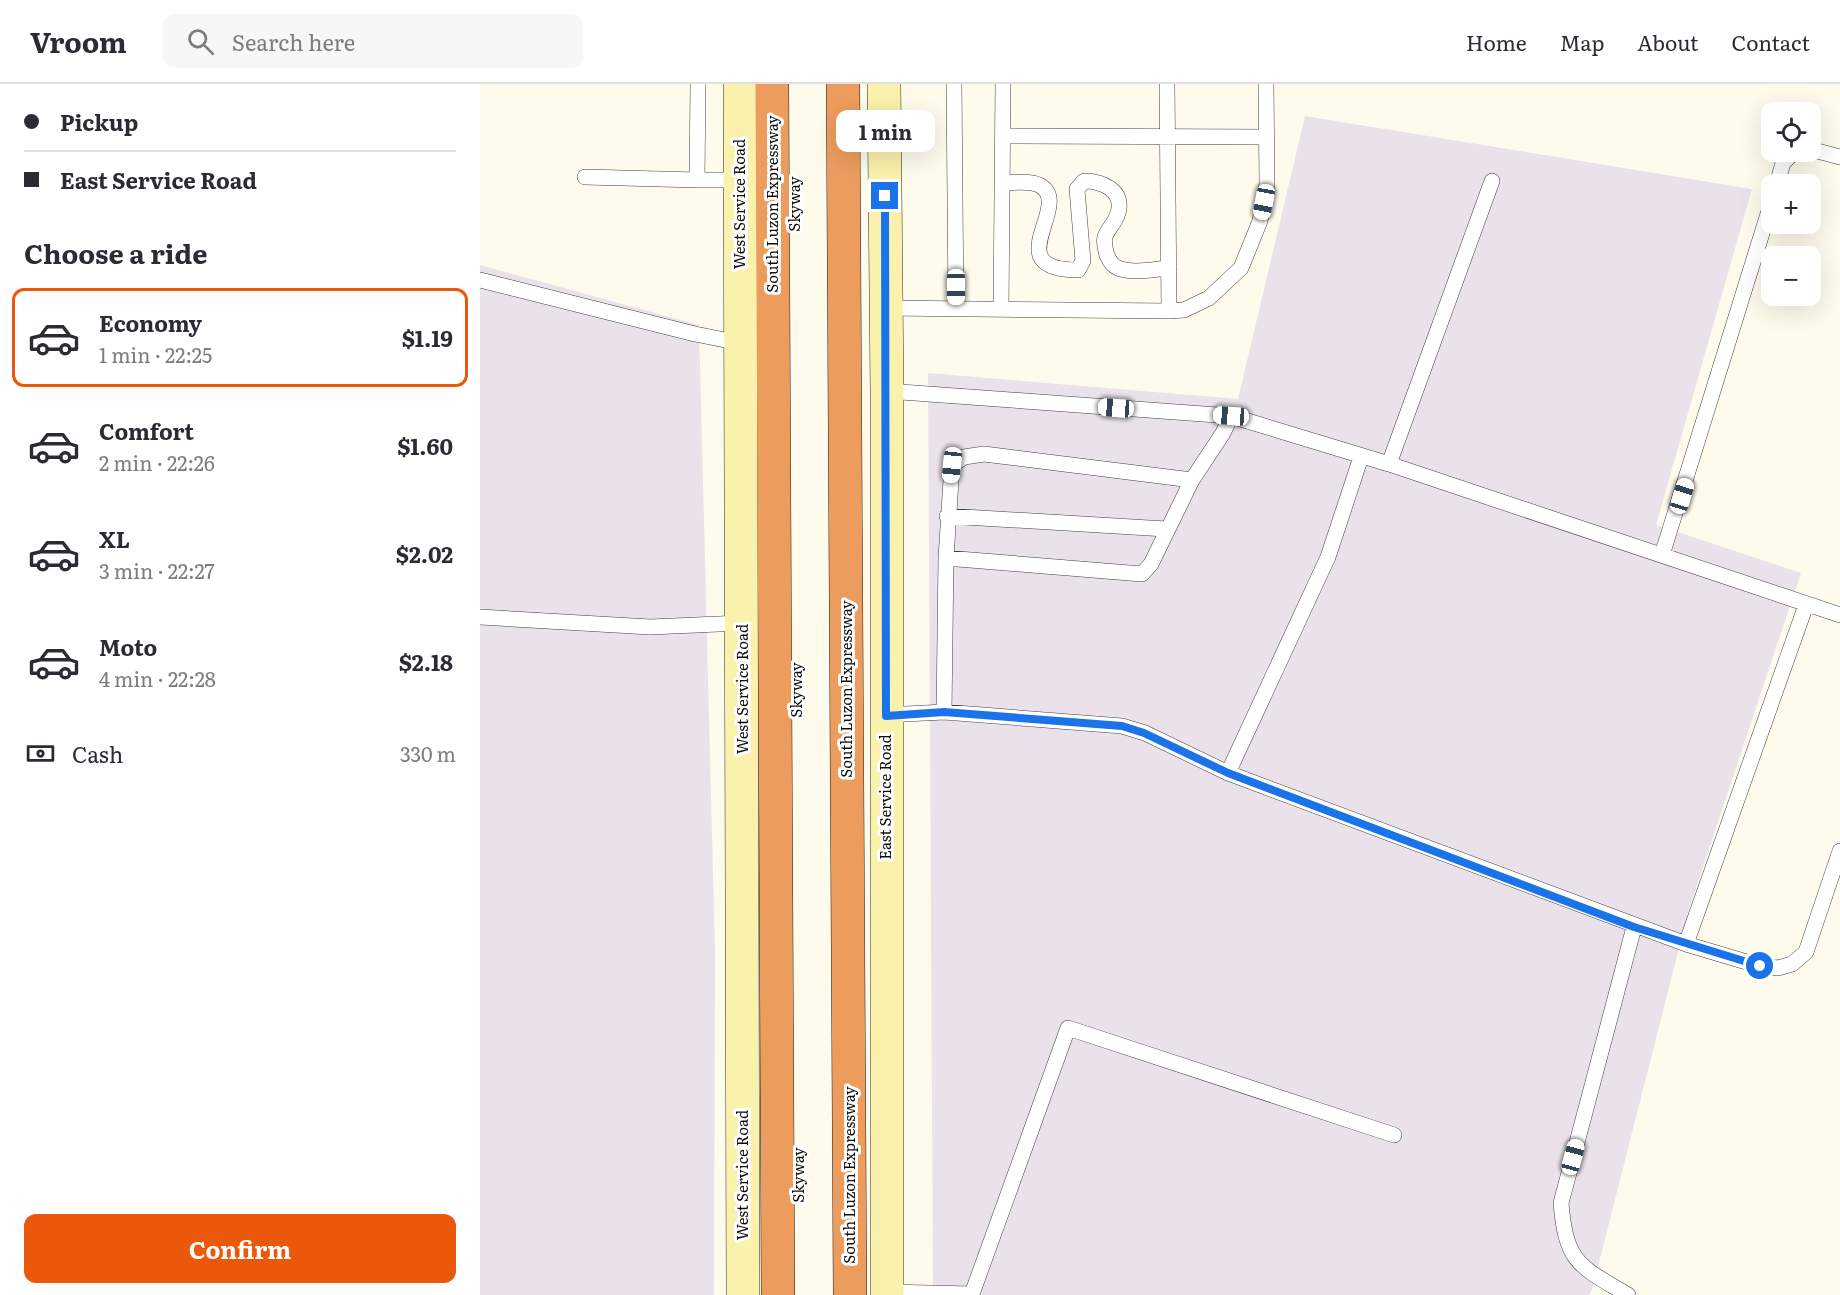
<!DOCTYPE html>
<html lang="en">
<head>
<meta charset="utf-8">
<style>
	:root { --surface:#fff; --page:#f7f7f7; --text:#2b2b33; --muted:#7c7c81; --line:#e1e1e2; --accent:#ea580c }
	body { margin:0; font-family:Literata,serif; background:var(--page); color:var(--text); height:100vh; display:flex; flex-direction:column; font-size:22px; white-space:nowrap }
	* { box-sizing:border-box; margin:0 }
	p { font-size:20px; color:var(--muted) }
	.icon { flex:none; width:33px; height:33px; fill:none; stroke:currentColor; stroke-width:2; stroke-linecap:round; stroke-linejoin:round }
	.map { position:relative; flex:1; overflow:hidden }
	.panel { display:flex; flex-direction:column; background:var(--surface); width:480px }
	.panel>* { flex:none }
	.banner { display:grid; align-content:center; height:132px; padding:0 24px; background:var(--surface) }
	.tools { position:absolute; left:1281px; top:18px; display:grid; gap:12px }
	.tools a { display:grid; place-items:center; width:60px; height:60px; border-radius:12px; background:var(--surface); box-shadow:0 6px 24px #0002; font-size:30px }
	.end { position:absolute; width:27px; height:27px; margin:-14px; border:8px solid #1a73e8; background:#fff; box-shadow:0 0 0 3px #fff }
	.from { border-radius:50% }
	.bubble { position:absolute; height:42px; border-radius:12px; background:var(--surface); box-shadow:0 6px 24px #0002; font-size:20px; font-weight:700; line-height:42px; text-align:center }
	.car { position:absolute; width:18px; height:36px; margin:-18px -9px; border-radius:8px; box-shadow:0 0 4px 2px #0007; background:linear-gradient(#fff 24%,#345 0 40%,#fff 0 76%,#345 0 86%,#fff 0) }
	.banner b { display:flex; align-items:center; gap:21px; height:57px; font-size:22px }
	.banner b+b { border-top:2px solid var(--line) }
	.banner i { width:15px; height:15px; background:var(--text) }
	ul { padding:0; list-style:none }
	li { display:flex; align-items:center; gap:18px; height:99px; margin:0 12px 9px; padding:0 12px; border:3px solid transparent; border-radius:12px }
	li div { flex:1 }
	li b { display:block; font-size:22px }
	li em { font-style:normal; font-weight:700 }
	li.current { border-color:var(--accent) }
	li>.icon { width:54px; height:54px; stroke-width:1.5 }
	h2 { padding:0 24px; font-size:27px; line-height:72px }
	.pay { display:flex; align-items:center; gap:15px; height:66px; padding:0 24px; font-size:22px }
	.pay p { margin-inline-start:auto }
	.primary-button { display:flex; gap:12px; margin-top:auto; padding:12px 24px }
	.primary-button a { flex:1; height:69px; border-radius:12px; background:var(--accent); color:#fff; font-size:24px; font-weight:700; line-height:69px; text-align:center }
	header { display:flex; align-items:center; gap:36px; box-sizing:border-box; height:84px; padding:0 30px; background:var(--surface); border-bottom:2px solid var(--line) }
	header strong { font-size:28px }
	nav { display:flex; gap:33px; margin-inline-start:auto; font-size:21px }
	.search { width:420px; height:54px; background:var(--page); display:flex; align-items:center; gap:15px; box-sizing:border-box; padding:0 21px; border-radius:12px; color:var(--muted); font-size:22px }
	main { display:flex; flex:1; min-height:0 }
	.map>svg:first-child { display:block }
	.industrial { fill:#eae1eb }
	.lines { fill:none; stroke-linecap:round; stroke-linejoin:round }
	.service-casing { stroke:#404040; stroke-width:16 }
	.secondary-casing { stroke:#2f2f2f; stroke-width:34 }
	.motorway-casing { stroke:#1e1e1e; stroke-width:34 }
	.service { stroke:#fff; stroke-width:15 }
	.secondary { stroke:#faf1ac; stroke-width:33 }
	.motorway { stroke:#ec9d5e; stroke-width:33 }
	.route { stroke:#1a73e8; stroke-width:8 }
	.labels { text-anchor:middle; stroke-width:6; stroke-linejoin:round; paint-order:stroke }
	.street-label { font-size:15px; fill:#0d0d0d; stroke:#fff }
</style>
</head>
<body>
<header>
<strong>Vroom</strong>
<div class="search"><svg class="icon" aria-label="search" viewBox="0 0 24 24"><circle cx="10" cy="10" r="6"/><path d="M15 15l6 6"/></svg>Search here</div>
<nav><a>Home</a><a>Map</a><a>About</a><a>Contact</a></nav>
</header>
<main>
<section class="panel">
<div class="banner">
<b><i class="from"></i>Pickup</b>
<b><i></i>East Service Road</b>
</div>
<h2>Choose a ride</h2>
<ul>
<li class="current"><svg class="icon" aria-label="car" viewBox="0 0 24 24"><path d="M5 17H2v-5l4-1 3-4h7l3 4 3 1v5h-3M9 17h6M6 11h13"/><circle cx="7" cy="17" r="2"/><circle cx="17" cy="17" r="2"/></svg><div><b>Economy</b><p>1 min · 22:25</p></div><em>$1.19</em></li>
<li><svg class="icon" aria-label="car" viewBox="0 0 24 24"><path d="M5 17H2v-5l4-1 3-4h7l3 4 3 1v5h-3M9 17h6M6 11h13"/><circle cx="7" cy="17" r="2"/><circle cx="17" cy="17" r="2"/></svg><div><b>Comfort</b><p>2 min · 22:26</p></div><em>$1.60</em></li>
<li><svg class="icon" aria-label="car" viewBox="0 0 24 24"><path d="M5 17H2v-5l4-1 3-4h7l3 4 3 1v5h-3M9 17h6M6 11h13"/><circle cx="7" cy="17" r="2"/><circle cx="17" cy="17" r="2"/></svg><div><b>XL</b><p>3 min · 22:27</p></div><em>$2.02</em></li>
<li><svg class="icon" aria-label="car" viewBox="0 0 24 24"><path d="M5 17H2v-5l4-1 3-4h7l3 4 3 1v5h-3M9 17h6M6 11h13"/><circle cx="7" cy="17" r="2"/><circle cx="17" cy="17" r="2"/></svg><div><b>Moto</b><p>4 min · 22:28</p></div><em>$2.18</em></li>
</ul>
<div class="pay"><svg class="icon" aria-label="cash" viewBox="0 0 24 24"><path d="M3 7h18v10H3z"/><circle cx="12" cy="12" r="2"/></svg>Cash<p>330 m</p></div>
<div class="primary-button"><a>Confirm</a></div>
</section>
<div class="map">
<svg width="1360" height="1211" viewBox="0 0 1360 1211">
	<rect width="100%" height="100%" fill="#fefbed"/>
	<!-- industrial -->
	<path class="industrial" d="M825,32l447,73 -96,336 145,48 -112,336 -97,381 -3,5h-656l-5,-922 310,26z
		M0,181l219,60 16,627 -1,343h-234z"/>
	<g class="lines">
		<!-- service casing -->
		<g class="service-casing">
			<path id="service" d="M218,0l-1,96h44
				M474,0l2,225
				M687,0l2,227
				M523,52l263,1
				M1330,65l30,8
				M105,93l112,3
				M522,99c12,0 26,-3 37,2 37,18 -44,85 39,85l5,-9 -6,-72 7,-8c17,0 41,9 34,32 -6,19 -19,17 -11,42 2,5 6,11 11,13 15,6 36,1 51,0
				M1297,100l6,-21 11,-11
				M0,196l215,54 45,9
				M406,224l283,3 15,-1 25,-12 32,-30 19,-47 7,-37 -1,-100
				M521,225l2,-225
				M407,307l344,25 158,48 451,151
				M909,380l103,-283
				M467,432l219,13
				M1182,471l110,-354
				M466,474l196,16 9,-10 41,-84
				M0,533l170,10 92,-4
				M464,628l2,-154 6,-93 12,-8 20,-3 208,26 31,-47 8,-17
				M406,631l58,-3 178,14 23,7 83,40 458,171 120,-339
				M748,689l100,-216 33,-100
				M1206,860l74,22 18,2 14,-4 14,-12 34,-101
				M407,1208l85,2 96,-266 326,107
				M1148,1211c-49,-29 -62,-32 -67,-92l73,-276"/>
		</g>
		<!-- secondary casing -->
		<g class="secondary-casing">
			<path id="secondary" d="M260,0l3,1211
				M404,0l3,307v904"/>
		</g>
		<!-- motorway casing -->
		<g class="motorway-casing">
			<path id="motorway" d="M292,0l6,1211
				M363,0l7,1211"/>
		</g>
		<!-- service -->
		<use href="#service" class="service"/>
		<!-- secondary -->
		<use href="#secondary" class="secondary"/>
		<!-- motorway -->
		<use href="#motorway" class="motorway"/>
	</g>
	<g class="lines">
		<!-- route -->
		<path class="route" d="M405,112l1,520 58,-4 178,14 22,7 84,40 406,154 126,39"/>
	</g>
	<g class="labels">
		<!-- street labels -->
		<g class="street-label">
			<text transform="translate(260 120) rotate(-90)" y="5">West Service Road</text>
			<text transform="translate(293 120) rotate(-90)" y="5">South Luzon Expressway</text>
			<text transform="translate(315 120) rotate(-90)" y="5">Skyway</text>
			<text transform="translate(263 605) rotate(-90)" y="5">West Service Road</text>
			<text transform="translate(367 605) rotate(-90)" y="5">South Luzon Expressway</text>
			<text transform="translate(317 606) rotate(-90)" y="5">Skyway</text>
			<text transform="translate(406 713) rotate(-90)" y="5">East Service Road</text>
			<text transform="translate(263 1091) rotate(-90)" y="5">West Service Road</text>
			<text transform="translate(319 1091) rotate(-90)" y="5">Skyway</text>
			<text transform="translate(370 1091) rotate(-90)" y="5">South Luzon Expressway</text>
		</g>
	</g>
</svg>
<div class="tools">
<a><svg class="icon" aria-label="locate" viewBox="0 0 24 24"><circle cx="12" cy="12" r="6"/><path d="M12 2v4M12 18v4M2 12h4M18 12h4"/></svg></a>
<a>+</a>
<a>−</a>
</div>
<i class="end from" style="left:1280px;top:882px"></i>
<i class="end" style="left:405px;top:112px"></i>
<div class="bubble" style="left:356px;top:26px;width:99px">1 min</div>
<i class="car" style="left:784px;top:118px;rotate:191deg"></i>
<i class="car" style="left:476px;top:203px;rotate:180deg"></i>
<i class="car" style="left:636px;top:324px;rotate:274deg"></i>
<i class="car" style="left:751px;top:332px;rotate:274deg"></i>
<i class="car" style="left:472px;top:381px;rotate:186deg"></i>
<i class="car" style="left:1202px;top:412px;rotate:17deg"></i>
<i class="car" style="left:1093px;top:1073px;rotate:15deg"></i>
</div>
</main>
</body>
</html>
